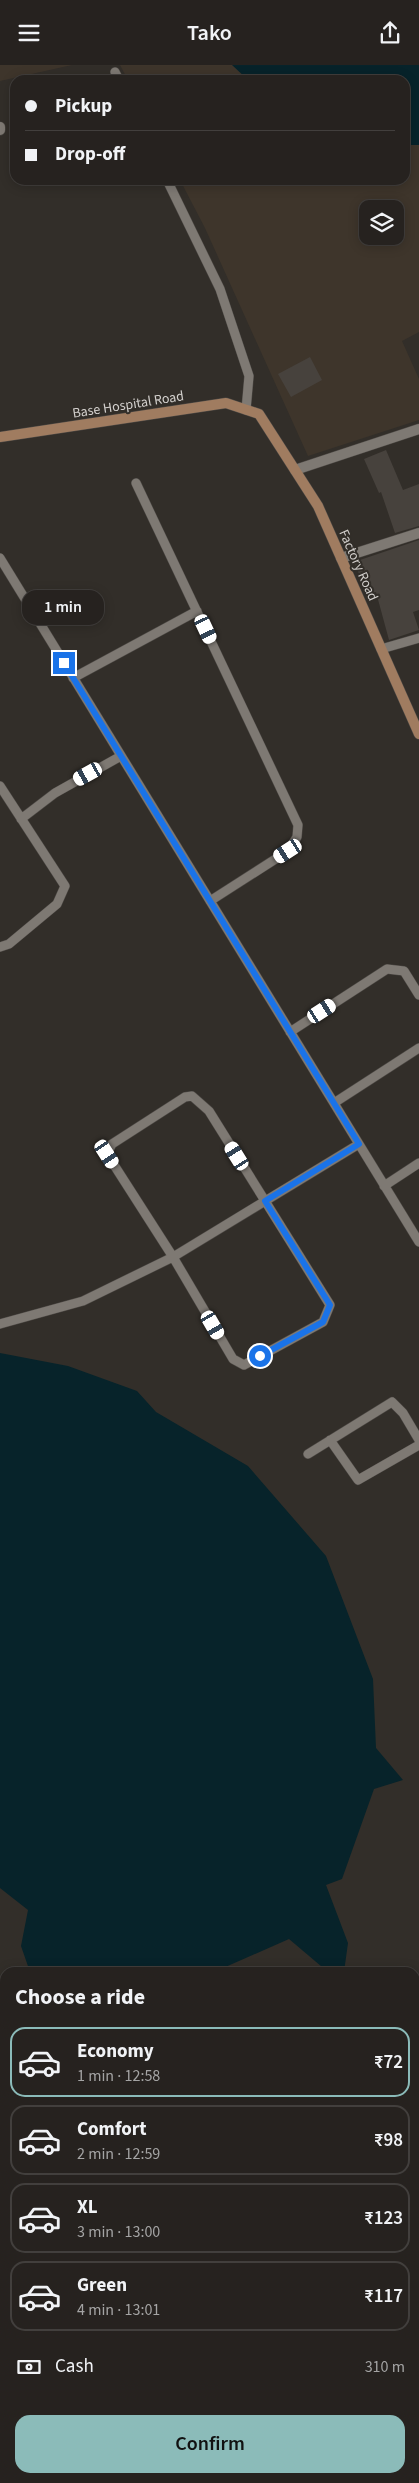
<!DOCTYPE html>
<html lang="en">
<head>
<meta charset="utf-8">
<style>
	:root { --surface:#26221f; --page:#322f2c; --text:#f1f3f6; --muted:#a4a4a4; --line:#423f3d; --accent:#8bbbb9 }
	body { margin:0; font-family:"Source Sans 3",sans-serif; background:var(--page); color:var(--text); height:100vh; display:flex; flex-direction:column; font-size:19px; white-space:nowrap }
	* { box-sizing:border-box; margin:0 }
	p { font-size:16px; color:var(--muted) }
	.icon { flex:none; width:28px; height:28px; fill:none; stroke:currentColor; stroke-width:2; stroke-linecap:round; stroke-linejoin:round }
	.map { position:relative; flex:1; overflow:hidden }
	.details { position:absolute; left:0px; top:1902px; width:420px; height:516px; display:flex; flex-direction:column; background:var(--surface); border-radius:15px 15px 0 0; box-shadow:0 2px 12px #0003,0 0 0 1px var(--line) }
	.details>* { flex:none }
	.banner { position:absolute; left:10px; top:10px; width:400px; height:110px; border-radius:15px; box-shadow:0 2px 12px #0003,0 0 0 1px var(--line); display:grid; align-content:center; height:110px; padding:0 15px; background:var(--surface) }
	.controls { position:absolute; left:359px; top:135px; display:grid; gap:10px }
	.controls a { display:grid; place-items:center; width:45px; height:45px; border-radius:10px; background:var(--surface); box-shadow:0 2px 12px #0003,0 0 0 1px var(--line); font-size:25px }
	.end { position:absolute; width:22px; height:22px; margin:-11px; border:6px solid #1a73e8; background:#fff; box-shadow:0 0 0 2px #fff }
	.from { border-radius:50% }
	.bubble { position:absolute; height:35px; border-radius:15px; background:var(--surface); box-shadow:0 2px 12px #0003,0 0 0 1px var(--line); font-size:16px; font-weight:600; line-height:35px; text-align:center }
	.car { position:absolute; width:15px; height:30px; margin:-15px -8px; border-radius:6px; box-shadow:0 0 4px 1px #0007; background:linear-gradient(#fff 24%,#345 0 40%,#fff 0 76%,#345 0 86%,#fff 0) }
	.banner b { display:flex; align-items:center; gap:18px; height:48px; font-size:19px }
	.banner b+b { border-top:1px solid var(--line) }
	.banner i { width:12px; height:12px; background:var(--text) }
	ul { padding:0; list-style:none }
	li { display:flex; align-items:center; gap:15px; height:70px; margin:0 10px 8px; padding:0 5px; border:2px solid var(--line); border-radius:15px }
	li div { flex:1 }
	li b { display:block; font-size:19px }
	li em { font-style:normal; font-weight:600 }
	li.on { border-color:var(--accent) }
	li>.icon { width:45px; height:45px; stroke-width:1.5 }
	h2 { padding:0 15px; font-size:22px; line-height:60px }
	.pay { display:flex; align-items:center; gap:12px; height:55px; padding:0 15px; font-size:19px }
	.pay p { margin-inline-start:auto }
	.action { display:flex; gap:10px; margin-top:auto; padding:10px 15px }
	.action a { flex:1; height:58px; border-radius:15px; background:var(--accent); color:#111; font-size:20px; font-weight:600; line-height:58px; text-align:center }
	header { display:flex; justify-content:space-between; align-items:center; height:65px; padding:0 15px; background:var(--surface); font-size:22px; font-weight:600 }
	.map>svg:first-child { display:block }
	.built { fill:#3e352b; fill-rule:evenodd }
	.water { fill:#07232a }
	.building { fill:#47423d }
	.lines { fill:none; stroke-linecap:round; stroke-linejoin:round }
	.lane-casing { stroke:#4e4a46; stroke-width:10 }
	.street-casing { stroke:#4e4a46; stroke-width:11 }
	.secondary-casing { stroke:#4e4a46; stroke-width:11 }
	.lane { stroke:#7e7973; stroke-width:9 }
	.street { stroke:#7e7973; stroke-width:10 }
	.secondary { stroke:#a07c60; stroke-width:10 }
	.route { stroke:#1a73e8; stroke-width:6 }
	.labels { text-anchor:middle; stroke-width:4; stroke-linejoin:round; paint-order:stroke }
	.street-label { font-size:14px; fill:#d3d0cd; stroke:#322e29 }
</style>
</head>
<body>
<header><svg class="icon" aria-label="menu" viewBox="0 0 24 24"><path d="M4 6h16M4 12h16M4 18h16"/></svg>Tako<svg class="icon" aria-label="share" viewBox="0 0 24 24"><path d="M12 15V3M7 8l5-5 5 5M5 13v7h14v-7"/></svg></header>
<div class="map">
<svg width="419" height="2418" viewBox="0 0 419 2418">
	<rect width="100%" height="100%" fill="#322e29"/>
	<!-- built -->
	<path class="built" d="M0,0h72l-72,16z
		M120,0h299v267l-17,9 17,38v41l-111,36 -103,-228 -25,-48h225v-100h-277zM368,144h27v27h-27z"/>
	<!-- water -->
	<path class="water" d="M232,0h187v80h-14v-65h-157z
		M0,1288l68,13 69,25 19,21 92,54 78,90 47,123 3,69 27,32 -29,9 -32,90 -16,6 22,58 -4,29h-16l-39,-33 -75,33h-184l-9,-26 7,-36 -28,-22z"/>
	<!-- building -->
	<path class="building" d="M310,292l12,23 -31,17 -13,-23z
		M386,385l17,40 16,-6v42l-24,7 -14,-41 -2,1 -15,-34z
		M419,475v70l-6,2 6,18 -30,10 -13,-48 -8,3 -14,-33z"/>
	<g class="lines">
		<!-- lane casing -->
		<g class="lane-casing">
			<path id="lane" d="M115,7l4,8
				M167,115l53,109 29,87 -3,34
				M136,418l162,342 -1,12 -9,14 -78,50
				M0,493l419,684
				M381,584l38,-11
				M73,613l124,-67
				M0,721l65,100 -8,18 -48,40 -9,3
				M21,754l34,-26 66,-37
				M290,967l97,-63 17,2 15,24
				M192,1031l17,15 121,194 -7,17 -79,43 -11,-6 -60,-102 -66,-103 5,-10 73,-47z
				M334,1038l85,-55
				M384,1121l35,-23
				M0,1259l83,-23 90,-44 186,-113
				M330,1375l28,40 61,-35
				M308,1389l84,-52 11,11 16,27
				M415,1931l4,-4"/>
		</g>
		<!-- street casing -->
		<g class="street-casing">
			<path id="street" d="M0,62v3
				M295,405l124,-41
				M341,493l78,-25"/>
		</g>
		<!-- secondary casing -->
		<g class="secondary-casing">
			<path id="secondary" d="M0,372l226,-34 33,11 59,92 101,228"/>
		</g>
		<!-- lane -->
		<use href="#lane" class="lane"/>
		<!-- street -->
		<use href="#street" class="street"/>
		<!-- secondary -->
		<use href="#secondary" class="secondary"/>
	</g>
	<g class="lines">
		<!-- route -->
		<path class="route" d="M64,598l295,481 -94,57 65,104 -7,17 -63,34"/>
	</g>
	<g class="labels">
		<!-- street labels -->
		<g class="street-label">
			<text transform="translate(128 339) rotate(-9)" y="5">Base Hospital Road</text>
			<text transform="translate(359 500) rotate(66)" y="5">Factory Road</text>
		</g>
	</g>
</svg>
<div class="controls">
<a><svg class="icon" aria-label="layers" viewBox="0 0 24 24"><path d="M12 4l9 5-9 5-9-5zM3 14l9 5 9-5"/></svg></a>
</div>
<i class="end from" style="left:260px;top:1291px"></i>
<i class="end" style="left:64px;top:598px"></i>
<div class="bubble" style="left:22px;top:525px;width:82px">1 min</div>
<i class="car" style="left:206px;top:564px;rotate:155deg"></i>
<i class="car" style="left:88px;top:709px;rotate:241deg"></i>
<i class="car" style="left:288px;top:786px;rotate:237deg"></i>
<i class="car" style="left:322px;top:946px;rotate:57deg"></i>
<i class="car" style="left:107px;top:1089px;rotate:147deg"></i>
<i class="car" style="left:237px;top:1091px;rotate:328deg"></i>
<i class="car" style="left:213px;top:1260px;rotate:150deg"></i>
<div class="banner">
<b><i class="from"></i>Pickup</b>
<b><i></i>Drop-off</b>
</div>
<section class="details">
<h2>Choose a ride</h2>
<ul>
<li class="on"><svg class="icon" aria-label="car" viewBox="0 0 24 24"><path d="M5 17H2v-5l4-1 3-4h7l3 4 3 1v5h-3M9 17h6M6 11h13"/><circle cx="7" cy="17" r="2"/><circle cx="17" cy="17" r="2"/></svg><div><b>Economy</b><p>1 min · 12:58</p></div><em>₹72</em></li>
<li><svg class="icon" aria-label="car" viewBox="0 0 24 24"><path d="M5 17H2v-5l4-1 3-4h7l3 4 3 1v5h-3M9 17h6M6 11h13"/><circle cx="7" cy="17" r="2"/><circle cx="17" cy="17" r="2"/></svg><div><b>Comfort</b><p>2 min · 12:59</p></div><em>₹98</em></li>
<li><svg class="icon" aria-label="car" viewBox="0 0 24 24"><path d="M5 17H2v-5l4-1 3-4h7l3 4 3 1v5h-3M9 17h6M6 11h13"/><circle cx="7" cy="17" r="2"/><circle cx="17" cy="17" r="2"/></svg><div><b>XL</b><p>3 min · 13:00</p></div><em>₹123</em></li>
<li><svg class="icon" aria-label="car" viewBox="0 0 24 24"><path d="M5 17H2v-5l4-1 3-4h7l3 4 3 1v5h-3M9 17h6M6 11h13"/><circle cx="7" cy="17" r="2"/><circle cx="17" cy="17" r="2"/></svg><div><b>Green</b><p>4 min · 13:01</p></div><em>₹117</em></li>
</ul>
<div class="pay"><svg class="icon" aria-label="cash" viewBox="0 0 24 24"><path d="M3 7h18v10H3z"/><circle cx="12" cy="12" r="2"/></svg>Cash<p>310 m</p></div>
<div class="action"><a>Confirm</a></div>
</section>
</div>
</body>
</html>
